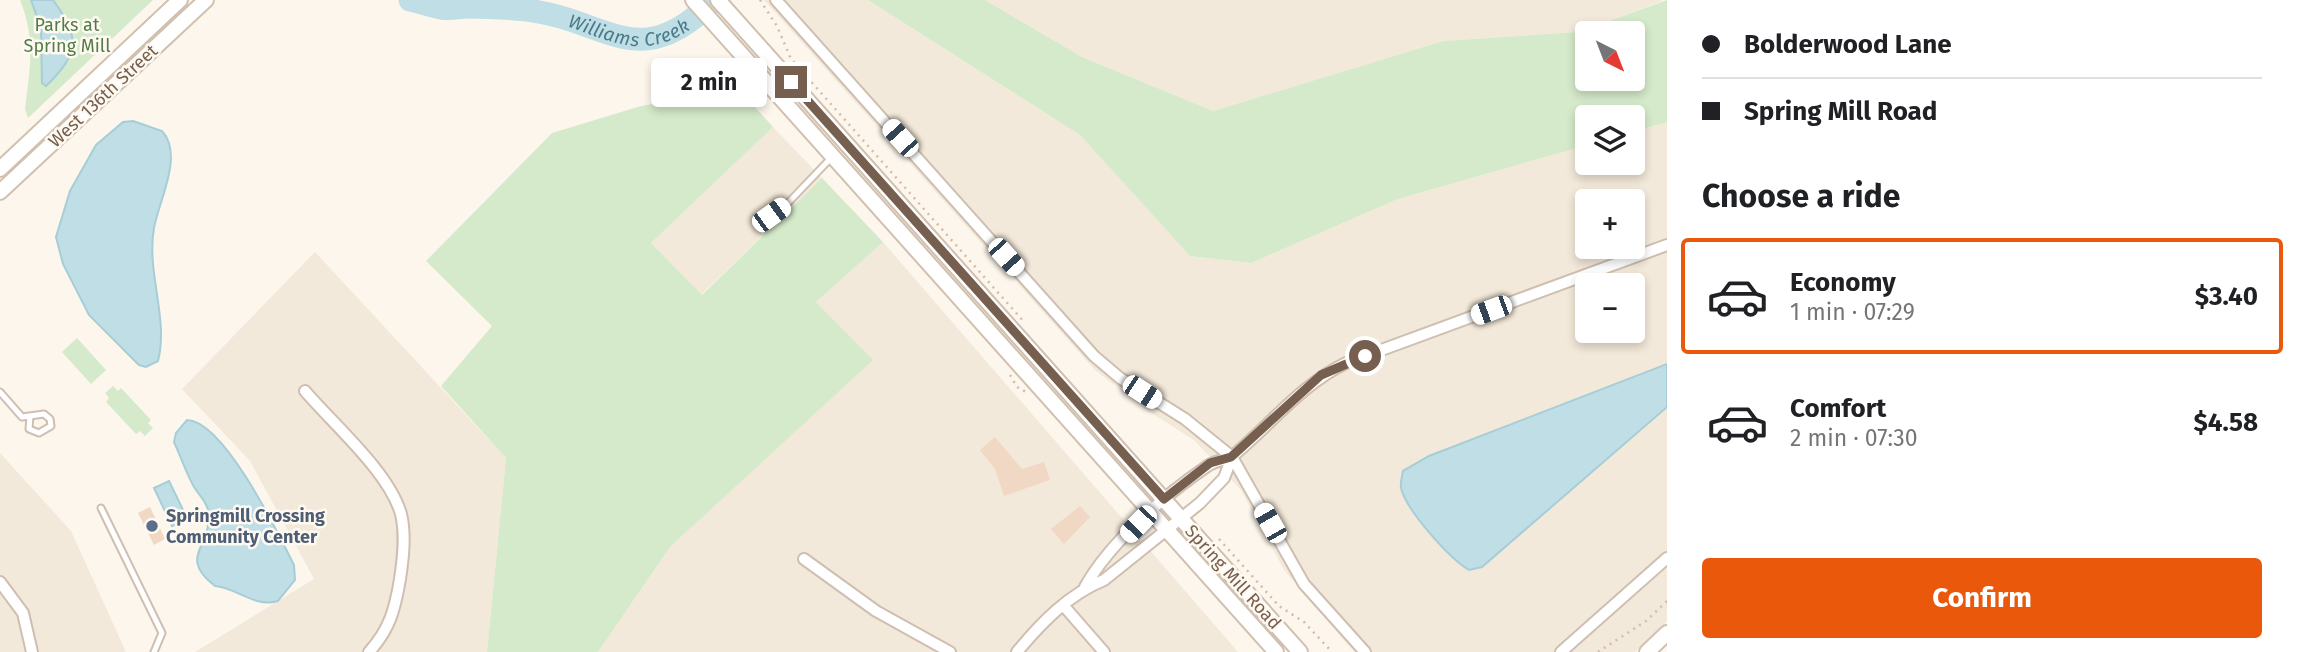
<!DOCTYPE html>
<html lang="en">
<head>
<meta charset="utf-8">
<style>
	:root { --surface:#fff; --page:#f2f2f2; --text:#202124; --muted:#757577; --line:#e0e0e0; --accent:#ea580c }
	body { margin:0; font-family:"Fira Sans",sans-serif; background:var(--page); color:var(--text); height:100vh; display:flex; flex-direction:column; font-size:26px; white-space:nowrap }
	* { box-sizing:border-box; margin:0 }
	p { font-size:23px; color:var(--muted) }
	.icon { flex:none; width:38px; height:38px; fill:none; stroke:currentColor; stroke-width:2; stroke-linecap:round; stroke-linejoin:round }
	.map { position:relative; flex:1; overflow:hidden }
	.side { display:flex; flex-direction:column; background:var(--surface); width:630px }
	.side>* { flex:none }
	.banner { display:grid; align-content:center; height:154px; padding:0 35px; background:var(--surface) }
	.needle { width:46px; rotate:138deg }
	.buttons { position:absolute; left:1575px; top:21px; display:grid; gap:14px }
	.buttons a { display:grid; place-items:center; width:70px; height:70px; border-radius:7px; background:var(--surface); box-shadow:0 4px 10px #0003; font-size:35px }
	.end { position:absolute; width:32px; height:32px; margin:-16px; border:9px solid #775f4f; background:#fff; box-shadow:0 0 0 4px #fff }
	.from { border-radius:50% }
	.bubble { position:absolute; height:49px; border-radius:7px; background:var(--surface); box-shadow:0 4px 10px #0003; font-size:23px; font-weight:700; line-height:49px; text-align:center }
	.car { position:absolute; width:21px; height:42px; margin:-21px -10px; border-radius:9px; box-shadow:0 0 5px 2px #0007; background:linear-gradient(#fff 24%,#345 0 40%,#fff 0 76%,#345 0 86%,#fff 0) }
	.banner b { display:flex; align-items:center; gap:24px; height:66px; font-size:26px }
	.banner b+b { border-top:2px solid var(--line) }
	.banner i { width:18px; height:18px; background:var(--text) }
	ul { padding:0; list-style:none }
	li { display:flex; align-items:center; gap:21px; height:116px; margin:0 14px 10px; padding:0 21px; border:4px solid transparent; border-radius:7px }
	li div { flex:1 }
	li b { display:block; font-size:26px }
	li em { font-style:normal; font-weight:700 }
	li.on { border-color:var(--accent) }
	li>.icon { width:63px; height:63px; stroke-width:1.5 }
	h2 { padding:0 35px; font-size:32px; line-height:84px }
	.button { display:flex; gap:14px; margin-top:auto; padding:14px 35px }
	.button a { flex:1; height:80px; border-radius:7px; background:var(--accent); color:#fff; font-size:28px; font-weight:700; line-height:80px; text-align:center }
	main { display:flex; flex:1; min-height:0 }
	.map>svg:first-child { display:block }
	.residential { fill:#f3e9da; fill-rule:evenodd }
	.green { fill:#d5eaca; fill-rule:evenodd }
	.water { fill:#c0dee6; stroke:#a7cdd7; stroke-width:2 }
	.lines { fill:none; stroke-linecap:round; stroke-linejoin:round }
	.river { stroke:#c0dee6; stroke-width:23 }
	.building { fill:#f0d8c4 }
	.lane-casing { stroke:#cebfb1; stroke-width:9 }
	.street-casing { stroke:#cebfb1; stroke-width:14 }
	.secondary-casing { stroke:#d1c0af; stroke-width:18 }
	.path { stroke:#d6bba7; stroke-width:2.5; stroke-dasharray:2 5; stroke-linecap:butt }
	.lane { stroke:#fff; stroke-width:5 }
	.street { stroke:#fff; stroke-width:10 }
	.secondary { stroke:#fff; stroke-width:14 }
	.route { stroke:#775f4f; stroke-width:9 }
	.service-dot { fill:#5c6f8a; stroke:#fefaf2; stroke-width:2.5 }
	.labels { text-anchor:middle; stroke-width:5; stroke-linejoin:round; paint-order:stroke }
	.park-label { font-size:18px; fill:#547c47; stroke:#fefaf2 }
	.street-label { font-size:18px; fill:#775f4f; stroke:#fefaf2 }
	.service-label { font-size:18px; font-weight:bold; fill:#4e5e75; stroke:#fefaf2; text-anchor:start }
	.water-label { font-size:19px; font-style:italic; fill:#497b89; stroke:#fefaf2 }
</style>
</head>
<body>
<main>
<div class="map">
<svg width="1667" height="652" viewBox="0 0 1667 652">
	<rect width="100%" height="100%" fill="#fcf6ec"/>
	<!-- residential -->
	<path class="residential" d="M764,0h104l212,135 110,121 61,7 147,-64 189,-54v18h46v-31l34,-10v500l-32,30h-281l-70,-82 -43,-80 -47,-50 -52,-33 -47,-37zM1587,201h46v46h-46zM1587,285h46v46h-46z
		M985,0h676l1,1 -84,31 -135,9 -230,70 -131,-54z
		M773,127l49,51 -121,117 -50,-52z
		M883,242l355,410h-640l72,-105 202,-187 -56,-58z
		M315,252l191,206 -19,194h-292l119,-73 -64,-118 -68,-72z
		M0,453l71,78 55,121h-126z"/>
	<!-- green -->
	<path class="green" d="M20,0h133l-125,118 -3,-9c5,-42 11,-69 -5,-109z
		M868,0h117l97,57 131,54 230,-70 135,-9 89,-32v122l-34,10v-15h-46v28l-189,54 -147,64 -61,-7 -110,-121zM1587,33h46v46h-46z
		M725,74l48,53 -122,116 51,52 120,-117 61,64 -67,60 57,58 -203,187 -72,105h-111l19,-194 -65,-72 51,-60 -66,-65 126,-128 89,-27 49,-8z
		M77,338l29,32 -15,14 -29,-32z
		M113,386l5,5 3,-3 30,32 -3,3 5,5 -8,8 -5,-5 -4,3 -30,-32 3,-4 -4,-5z"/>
	<!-- water -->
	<path class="water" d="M31,0h22c27,37 27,53 -7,86l-4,-3 -1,-55z
		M133,121l29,10c22,24 -3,69 -8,97 -8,44 15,91 4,133l-12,6 -7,-2 -50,-50 -26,-51 -7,-27 14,-46 26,-46 27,-23z
		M1667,364v43l-185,160 -13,3c-19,-11 -63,-60 -68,-82 -1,-5 1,-11 2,-17l26,-15z
		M187,420c37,1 91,113 107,145l1,15 -17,21c-24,7 -40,-13 -63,-15 -39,-30 -1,-39 -7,-76 -2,-9 -9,-15 -14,-23 -8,-14 -13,-30 -20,-45l2,-9z
		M169,481l18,37 -15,8 -18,-38z"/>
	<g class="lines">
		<!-- river -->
		<path class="river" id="s1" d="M410,0c10,2 20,6 31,8 8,2 18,-1 27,-1 18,0 40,1 59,3 81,10 112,66 187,-10"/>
	</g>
	<!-- building -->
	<path class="building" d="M995,437l27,32 22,-7 6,18 -46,16 -9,-27 -15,-19z
		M1080,506l10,11 -26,27 -13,-15z
		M150,507l15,32 -11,6 -16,-32z"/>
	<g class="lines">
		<!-- lane casing -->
		<g class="lane-casing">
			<path id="lane" d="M759,220l28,-16 44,-46
				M0,392l22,25 22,-3 6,5 1,7 -12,7 -10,-4 1,-13
				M101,508l61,125 -8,19"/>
		</g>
		<!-- street casing -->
		<g class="street-casing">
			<path id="street" d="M776,0l318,356 26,22 65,41 47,38 72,127 61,68
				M305,391c29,34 84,81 96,123 5,21 2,45 -1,65 -5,30 -10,50 -31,73
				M804,559l72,52 74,41
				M0,582l23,31 9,39
				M1085,587c25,-45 79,-91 121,-120 8,-7 20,-6 29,-13 37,-31 67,-70 111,-91l321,-118
				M1063,605l41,47
				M1017,652c24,-29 52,-58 87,-72l96,-77 24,-25 8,-21
				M1561,652l106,-94"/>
		</g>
		<!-- secondary casing -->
		<g class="secondary-casing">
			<path id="secondary" d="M693,0l583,652
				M718,0l582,652
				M0,169l180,-169
				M0,192l206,-192
				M1647,652l20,-19"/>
		</g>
		<!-- path -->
		<path class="path" d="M760,0l17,26 14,33 234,264
			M1010,375l7,12 9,5
			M1219,539l60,67 25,16 28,30
			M1598,652l48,-31 21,-20"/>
		<!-- lane -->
		<use href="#lane" class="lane"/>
		<!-- street -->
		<use href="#street" class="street"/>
		<!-- secondary -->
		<use href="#secondary" class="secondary"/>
	</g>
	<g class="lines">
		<!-- route -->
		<path class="route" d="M791,82l373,417 46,-36 21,-6 90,-82 44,-19"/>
	</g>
	<!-- markers -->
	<circle class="service-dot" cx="152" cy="526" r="7"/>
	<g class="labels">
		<!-- park labels -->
		<g class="park-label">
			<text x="67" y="31">Parks at<tspan x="67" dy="21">Spring Mill</tspan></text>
		</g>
		<!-- street labels -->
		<g class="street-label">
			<text transform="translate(103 96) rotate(-43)" y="6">West 136th Street</text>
			<text transform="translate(1233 577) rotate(48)" y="6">Spring Mill Road</text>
		</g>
		<!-- service labels -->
		<g class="service-label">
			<text x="166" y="522">Springmill Crossing<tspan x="166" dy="21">Community Center</tspan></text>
		</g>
		<!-- water labels -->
		<g class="water-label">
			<text dy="7" stroke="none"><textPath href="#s1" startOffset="224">Williams Creek</textPath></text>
		</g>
	</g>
</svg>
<div class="buttons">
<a><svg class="needle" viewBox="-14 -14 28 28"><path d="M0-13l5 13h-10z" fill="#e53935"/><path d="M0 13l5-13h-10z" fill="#757577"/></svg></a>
<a><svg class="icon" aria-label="layers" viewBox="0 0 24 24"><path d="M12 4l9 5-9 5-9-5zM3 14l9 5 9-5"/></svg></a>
<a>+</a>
<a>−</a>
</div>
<i class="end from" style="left:1365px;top:356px"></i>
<i class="end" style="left:791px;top:82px"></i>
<div class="bubble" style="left:651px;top:58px;width:116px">2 min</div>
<i class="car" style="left:900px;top:138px;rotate:318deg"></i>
<i class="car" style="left:771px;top:215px;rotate:54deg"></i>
<i class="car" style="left:1006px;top:257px;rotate:138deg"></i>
<i class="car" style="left:1491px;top:310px;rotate:250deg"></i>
<i class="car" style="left:1142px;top:392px;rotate:123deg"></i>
<i class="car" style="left:1270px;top:523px;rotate:330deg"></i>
<i class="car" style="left:1138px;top:524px;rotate:224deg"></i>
</div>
<section class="side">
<div class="banner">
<b><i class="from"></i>Bolderwood Lane</b>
<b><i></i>Spring Mill Road</b>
</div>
<h2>Choose a ride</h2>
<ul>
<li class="on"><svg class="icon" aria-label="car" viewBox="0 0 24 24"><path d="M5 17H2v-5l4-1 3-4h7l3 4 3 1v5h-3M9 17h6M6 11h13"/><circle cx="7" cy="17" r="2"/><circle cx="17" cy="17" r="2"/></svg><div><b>Economy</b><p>1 min · 07:29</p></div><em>$3.40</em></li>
<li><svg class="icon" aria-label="car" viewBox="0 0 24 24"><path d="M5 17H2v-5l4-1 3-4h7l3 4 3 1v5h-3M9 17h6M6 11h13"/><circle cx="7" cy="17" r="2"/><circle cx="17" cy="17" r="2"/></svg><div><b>Comfort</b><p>2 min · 07:30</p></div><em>$4.58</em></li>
</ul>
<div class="button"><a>Confirm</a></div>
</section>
</main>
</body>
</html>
